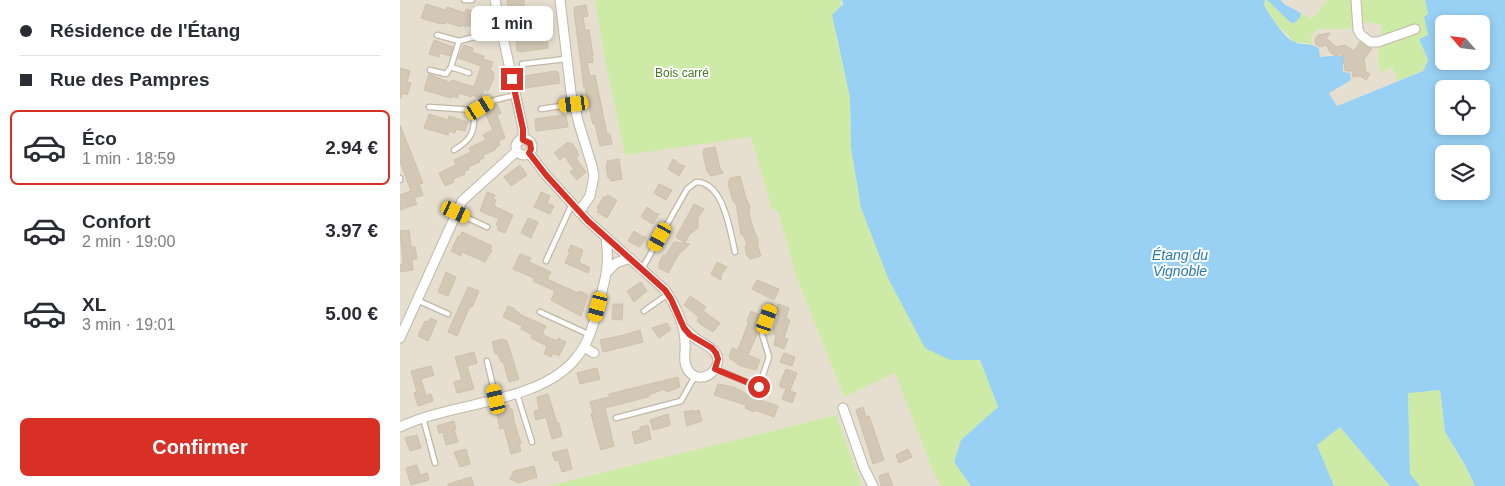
<!DOCTYPE html>
<html lang="fr">
<head>
<meta charset="utf-8">
<style>
	:root { --surface:#fff; --page:#f7f7f7; --text:#2b2b33; --muted:#7c7c81; --line:#e1e1e2; --accent:#d93025 }
	body { margin:0; font-family:Arial,sans-serif; background:var(--page); color:var(--text); height:100vh; display:flex; flex-direction:column; font-size:19px; white-space:nowrap }
	* { box-sizing:border-box; margin:0 }
	p { font-size:16px; color:var(--muted) }
	.icon { flex:none; width:28px; height:28px; fill:none; stroke:currentColor; stroke-width:2; stroke-linecap:round; stroke-linejoin:round }
	.map { position:relative; flex:1; overflow:hidden }
	.panel { display:flex; flex-direction:column; background:var(--surface); width:400px }
	.panel>* { flex:none }
	.hud { display:grid; align-content:center; height:110px; padding:0 20px; background:var(--surface) }
	.needle { width:32px; rotate:298deg }
	.buttons { position:absolute; left:1035px; top:15px; display:grid; gap:10px }
	.buttons a { display:grid; place-items:center; width:55px; height:55px; border-radius:8px; background:var(--surface); box-shadow:0 2px 8px #0003; font-size:25px }
	.end { position:absolute; width:22px; height:22px; margin:-11px; border:6px solid #d93025; background:#fff; box-shadow:0 0 0 2px #fff }
	.from { border-radius:50% }
	.bubble { position:absolute; height:35px; border-radius:8px; background:var(--surface); box-shadow:0 2px 8px #0003; font-size:16px; font-weight:600; line-height:35px; text-align:center }
	.car { position:absolute; width:15px; height:30px; margin:-15px -8px; border-radius:6px; box-shadow:0 0 4px 1px #0007; background:linear-gradient(#f5c518 24%,#345 0 40%,#f5c518 0 76%,#345 0 86%,#f5c518 0) }
	.hud b { display:flex; align-items:center; gap:18px; height:48px; font-size:19px }
	.hud b+b { border-top:1px solid var(--line) }
	.hud i { width:12px; height:12px; background:var(--text) }
	ul { padding:0; list-style:none }
	li { display:flex; align-items:center; gap:15px; height:75px; margin:0 10px 8px; padding:0 10px; border:2px solid transparent; border-radius:8px }
	li div { flex:1 }
	li b { display:block; font-size:19px }
	li em { font-style:normal; font-weight:600 }
	li.current { border-color:var(--accent) }
	li>.icon { width:45px; height:45px; stroke-width:1.5 }
	.action { display:flex; gap:10px; margin-top:auto; padding:10px 20px }
	.action a { flex:1; height:58px; border-radius:8px; background:var(--accent); color:#fff; font-size:20px; font-weight:600; line-height:58px; text-align:center }
	main { display:flex; flex:1; min-height:0 }
	.map>svg:first-child { display:block }
	.residential { fill:#e6decf }
	.green { fill:#cdeaa7 }
	.water { fill:#98d1f4; fill-rule:evenodd }
	.building { fill:#d3c8b6; stroke:#cfc0a9 }
	.lines { fill:none; stroke-linecap:round; stroke-linejoin:round }
	.lane-casing { stroke:#c0b7a7; stroke-width:7 }
	.street-casing { stroke:#c0b7a7; stroke-width:11 }
	.lane { stroke:#fff; stroke-width:4.5 }
	.street { stroke:#fff; stroke-width:9 }
	.route { stroke:#d93025; stroke-width:6 }
	.labels { text-anchor:middle; stroke-width:4; stroke-linejoin:round; paint-order:stroke }
	.park-label { font-size:12px; fill:#457823; stroke:#fff }
	.water-label { font-size:14px; font-style:italic; fill:#267bb4; stroke:#fff }
</style>
</head>
<body>
<main>
<section class="panel">
<div class="hud">
<b><i class="from"></i>Résidence de l'Étang</b>
<b><i></i>Rue des Pampres</b>
</div>
<ul>
<li class="current"><svg class="icon" aria-label="car" viewBox="0 0 24 24"><path d="M5 17H2v-5l4-1 3-4h7l3 4 3 1v5h-3M9 17h6M6 11h13"/><circle cx="7" cy="17" r="2"/><circle cx="17" cy="17" r="2"/></svg><div><b>Éco</b><p>1 min · 18:59</p></div><em>2.94 €</em></li>
<li><svg class="icon" aria-label="car" viewBox="0 0 24 24"><path d="M5 17H2v-5l4-1 3-4h7l3 4 3 1v5h-3M9 17h6M6 11h13"/><circle cx="7" cy="17" r="2"/><circle cx="17" cy="17" r="2"/></svg><div><b>Confort</b><p>2 min · 19:00</p></div><em>3.97 €</em></li>
<li><svg class="icon" aria-label="car" viewBox="0 0 24 24"><path d="M5 17H2v-5l4-1 3-4h7l3 4 3 1v5h-3M9 17h6M6 11h13"/><circle cx="7" cy="17" r="2"/><circle cx="17" cy="17" r="2"/></svg><div><b>XL</b><p>3 min · 19:01</p></div><em>5.00 €</em></li>
</ul>
<div class="action"><a>Confirmer</a></div>
</section>
<div class="map">
<svg width="1105" height="486" viewBox="0 0 1105 486">
	<rect width="100%" height="100%" fill="#f2ede1"/>
	<!-- residential -->
	<path class="residential" d="M0,0h195l9,55 21,99 126,-17 21,72 6,2 17,62 49,124 51,-24 38,99 8,14h-79l-26,-71 -288,71h-148z
		M881,0h47l-16,19 -28,-15z
		M951,20l31,5 -4,33 2,14 12,-5 6,14 -61,25 -8,-13 21,-20h-7l-1,-9 4,-9 -8,2 -9,-2 -9,2 -1,-9 -7,-4 -1,-7 6,-8h34z"/>
	<!-- green -->
	<path class="green" d="M195,0h247l-6,36 14,62 1,50 10,60 27,70 62,82h30l18,47 -37,34 -7,21 17,24h-30l-8,-14 -38,-99 -51,24 -49,-124 -17,-62 -6,-2 -21,-72 -126,18 -21,-100z
		M865,0h2l24,23h3l6,-5 1,-5 11,6 16,-19h97l3,15v20l-9,4 9,21 -5,11 -25,10 -6,-14 -12,6 -2,-15 4,-33 -30,-5 -1,9h-34l-6,8 1,7 -18,-2 -16,-16 -14,-21z
		M1040,390l5,42 20,33 10,21h-55l-10,-12 -2,-82z
		M436,415l26,71h-314z
		M940,426l50,60h-56l-17,-41z"/>
	<!-- water -->
	<path class="water" d="M442,0h423l-1,5c6,10 21,34 31,37 9,4 15,0 24,6l1,9c9,-2 17,0 26,-2l3,7 -6,2v8l7,1 1,7 -22,13 8,13 86,-35 5,-11 -9,-21 9,-4 -4,-18 4,-3 -3,-14h80v486h-30l-10,-21 -20,-33 -5,-42 -32,3 2,81 10,12h-30l-50,-59 -23,18 17,41h-363l-17,-24 7,-22 37,-33 -18,-47h-30l-25,-12 -37,-70 -27,-70 -10,-60 -1,-50 -18,-83 11,-11zM1044,24h37v37h-37zM1044,89h37v37h-37zM1044,154h37v37h-37z
		M867,0h14l3,4 17,9 -1,5 -6,5h-3z"/>
	<!-- building -->
	<path class="building" d="M107,0h17v6l-16,2z
		M26,4l19,6 2,-3 18,6 1,-4 22,7 -3,7h-3l-1,2h-2l-1,4 -11,-4 -1,2 -5,-2v2l-15,-5 -1,2 -4,-1v1l-20,-6z
		M186,5l2,11 -5,1 2,13h4l4,25 -1,1 1,6 -6,1 3,13 5,-1 12,59h3l2,10 -12,2 -5,-22h-2l-1,-3 -7,-33h-1l-10,-77 1,-4z
		M930,33l-4,5 10,9 9,-2 9,6 6,-9 12,7 -8,10 2,13 4,2 -4,6 -6,-4 -7,1 -1,-6h-7l-2,-17 -8,2 -6,-5 -2,-6 -7,2 -4,-3 -1,-5 3,-4z
		M147,36l1,12 -28,4v-1h-3l-1,-12z
		M34,40l19,7 -3,9 -10,-3 -1,4 -10,-3z
		M64,45l9,3 -1,4 12,4 -1,3 10,3 -3,8 4,2 -1,5 1,1 -6,13 -4,-2 -3,9 -9,-3 -1,2 -12,-4 -1,5 -6,-2 -1,2 -27,-8 5,-16 22,9 1,-3 22,7 7,-21 -23,-8z
		M0,68l10,3 -3,11 4,1 -4,12 -4,-2 -2,5h-1z
		M155,71l3,1 2,11 -35,5 -1,-12z
		M97,104l4,9 -4,2 8,23 -7,3 2,4 -5,3v2l-12,5 1,3 -5,2 1,2 -12,5 1,2 -5,3 1,2 -12,5 1,3 -9,4 -6,-13 17,-8 -2,-5 17,-8 -2,-4 17,-8 -3,-5 10,-5 -9,-20z
		M29,114l19,6 1,-4 19,6 -3,9 -9,-2 -1,4 -6,-2 -1,4 -24,-7z
		M163,115h3l2,12 -32,4 -1,-12z
		M0,125l23,58 -4,1 4,11 -9,3 3,6 -17,6v-15l11,-4 -11,-29z
		M168,142l2,2 2,-1 6,9 -1,1 2,2 -3,3 10,14 -9,8 -7,-8 4,-3 -10,-13 -4,4 -6,-7z
		M315,147l5,21 3,5 -12,3 -4,-5 -4,-17 1,-5z
		M219,159l3,20 -11,2 -1,-3h-2l-2,-13 2,-1 -1,-3z
		M273,159l8,6 4,1 -6,10 -11,-7z
		M120,165l7,10 -16,11 -7,-9z
		M340,176l6,22 4,8 -1,8 5,17 4,8v8l3,9 -11,3 -4,-5 -1,-8h2l-2,-8 -4,-4 -5,-30 -3,-3 -5,-17 2,-6z
		M259,184l13,6 -6,10 -12,-7z
		M87,192l8,3 -2,4 3,1 -2,6 19,9 -8,18 -8,-3 2,-4 -3,-1 3,-6 -19,-8z
		M141,192l9,4 -3,7 7,3 -4,8 -16,-7z
		M207,195l10,5 -10,18 -10,-6 2,-3 -2,-1 7,-12 2,2z
		M294,204l10,5 -6,9v10l-9,7 -4,8 -9,-6z
		M247,207l8,6 4,1 -6,10 -12,-7z
		M128,218l10,4 -7,16 -10,-5z
		M9,230l2,17h4l2,12 -5,1 1,10 -13,2v-7l3,-1 -3,-33z
		M234,231l8,5 4,1 -6,10 -12,-6z
		M62,232l30,14 -2,3 2,1 -7,12 -23,-10 -1,4 -10,-5 7,-15 2,1z
		M274,242l16,2 -11,10 -11,19 -9,-5v-5l4,-8 2,1z
		M171,245l12,5 -4,12 11,6 -2,5 -23,-10 5,-11 -2,-1z
		M120,254l11,4 -2,4 22,10 -4,7 31,14 1,-2 9,4 -7,21 -30,-16 4,-9 -22,-10 1,-3 -21,-9z
		M317,262l10,5 -6,8v5l-10,-6z
		M46,272l10,5 -8,19 -10,-4z
		M357,280l22,9 -5,11 -22,-11z
		M241,282l6,9 -13,11 -7,-11z
		M68,287l11,4 -7,16 -2,-1 -13,30 -9,-4z
		M290,296l16,11 -3,4 17,12 -7,9 -13,-8 -3,-3 2,-4 -15,-12z
		M213,304h10l-1,16 -10,-1z
		M378,304l11,4 -3,10 4,2 -6,18 4,1 -4,10 -10,-4 2,-10 -3,-1 1,-6 5,-13 -4,-1z
		M108,306l7,3v2l5,2 -1,1 27,12 -4,8 14,7 2,-3 8,4 -7,14 -6,-3 -2,4 -7,-3 3,-8 -16,-8 2,-3 -12,-6 1,-3 -19,-9z
		M351,311l11,5 -4,9 1,5 -11,25 12,5 -4,10 -15,-4 -12,-8 3,-10 6,2 11,-29h-2z
		M30,318l7,3 -9,20 -10,-5 7,-15 3,1z
		M267,323l4,7 -12,8 -7,-10z
		M240,330l3,12 -40,10 -3,-12 24,-5z
		M103,339l4,2 12,38 -10,3 -6,-21 -2,1 -3,-8h-3l-3,-12z
		M74,352l3,11 -10,3 7,23 -17,4 -3,-11 8,-2 -7,-23z
		M384,353l11,4 -3,9 -12,-4z
		M31,366l3,9 -13,4 5,17 5,-2 2,7 -15,5 -4,-13 3,-1 -6,-21z
		M197,368l3,11 -20,5 -3,-11z
		M386,369l11,4 -7,18 -3,-1 9,3 -4,10 -10,-4 4,-10 -6,-2v-4z
		M278,377l2,10 -5,2 -9,3 -1,-3 -14,5 -3,3 -43,11 9,38 -13,4 -10,-36 2,-1 -3,-11 19,-5v-3z
		M318,384l15,3 9,4 4,3v1l32,11 -4,11 -19,-7 -1,2 -9,-4 1,-3 -32,-10z
		M148,394l9,29h2l3,13 -10,3 -6,-22 -10,3 -2,-9 5,-1 -2,-13z
		M109,405l1,4h2l2,9h-1l8,25 -2,1 2,7 -10,3 -7,-26 -4,1 -4,-20z
		M463,407l3,10 3,-1 15,44 -11,4 -17,-54z
		M293,410v2l6,-2 3,11 -15,5 -3,-14z
		M268,414l2,11 -17,5 -3,-10z
		M54,421l2,8h-2l4,13 -12,3 -3,-13 -4,1 -2,-7z
		M248,425l3,14 -16,5 -3,-12 8,-2v-3z
		M17,435l4,13 -11,3 -5,-13z
		M66,449l4,15 -10,3 -6,-15z
		M167,449l5,20 -10,3 -4,-12 -3,1 -3,-8z
		M508,449l4,8 -13,6 -3,-8z
		M17,465l3,10 7,-2 2,7 -18,5 -5,-17z
		M134,466l3,11 -19,6 -8,-4 4,-8z
		M488,473l5,13h-12l-2,-10z
		M71,477l3,9h-26v-2z"/>
	<g class="lines">
		<!-- lane casing -->
		<g class="lane-casing">
			<path id="lane" d="M64,0h8
				M37,35l22,6
				M122,64l44,-5
				M30,70l16,4 5,-7
				M69,73l-18,-6 8,-26 43,-11
				M29,107l45,3
				M141,109l33,-5
				M54,150c19,-11 21,-20 20,-40l21,-10 21,-5
				M0,178v2
				M57,213l30,14
				M146,261l26,-57
				M242,269l45,-80 9,-7c28,0 34,49 39,70
				M17,300l31,14
				M244,311l24,-17
				M140,312l50,23
				M87,361l9,38
				M315,369l44,18 10,-30 -7,-23 9,-27
				M117,394l15,48
				M23,418l12,45
				M216,418l65,-17 14,-25"/>
		</g>
		<!-- street casing -->
		<g class="street-casing">
			<path id="street" d="M95,0l28,129v11
				M160,0l11,93 8,31 13,42 2,10 -4,20 -11,16
				M956,0l2,30 3,5 9,7h8l37,-13
				M116 147a8 8 0 1 1 16 0a8 8 0 1 1-16 0Z
				M129,153l17,22 42,46 77,69c10,14 20,35 20,53 1,7 -2,16 1,23 6,16 25,14 31,-1 5,-15 -13,-20 -22,-27 -4,-3 -8,-7 -11,-10
				M208,271l8,-8 14,-5
				M0,338l62,-137 55,-50
				M184,347l10,6
				M443,408l21,60 9,18
				M0,427c51,-25 141,-24 176,-69 12,-14 17,-31 21,-49 8,-28 13,-42 9,-71"/>
		</g>
		<!-- lane -->
		<use href="#lane" class="lane"/>
		<!-- street -->
		<use href="#street" class="street"/>
	</g>
	<g class="lines">
		<!-- route -->
		<path class="route" d="M112,79l11,50v11l7,3 1,6 -2,4 17,22 42,46 77,69 6,9 13,29 6,7 22,13 4,5 2,6 -3,10 44,18"/>
	</g>
	<g class="labels">
		<!-- park labels -->
		<g class="park-label">
			<text x="282" y="77">Bois carré</text>
		</g>
		<!-- water labels -->
		<g class="water-label">
			<text x="780" y="260">Étang du<tspan x="780" dy="16">Vignoble</tspan></text>
		</g>
	</g>
</svg>
<div class="buttons">
<a><svg class="needle" viewBox="-14 -14 28 28"><path d="M0-13l5 13h-10z" fill="#e53935"/><path d="M0 13l5-13h-10z" fill="#7c7c81"/></svg></a>
<a><svg class="icon" aria-label="locate" viewBox="0 0 24 24"><circle cx="12" cy="12" r="6"/><path d="M12 2v4M12 18v4M2 12h4M18 12h4"/></svg></a>
<a><svg class="icon" aria-label="layers" viewBox="0 0 24 24"><path d="M12 4l9 5-9 5-9-5zM3 14l9 5 9-5"/></svg></a>
</div>
<i class="end from" style="left:359px;top:387px"></i>
<i class="end" style="left:112px;top:79px"></i>
<div class="bubble" style="left:71px;top:6px;width:82px">1 min</div>
<i class="car" style="left:174px;top:104px;rotate:263deg"></i>
<i class="car" style="left:80px;top:108px;rotate:58deg"></i>
<i class="car" style="left:56px;top:212px;rotate:115deg"></i>
<i class="car" style="left:260px;top:237px;rotate:209deg"></i>
<i class="car" style="left:198px;top:307px;rotate:195deg"></i>
<i class="car" style="left:367px;top:319px;rotate:19deg"></i>
<i class="car" style="left:96px;top:399px;rotate:347deg"></i>
</div>
</main>
</body>
</html>
